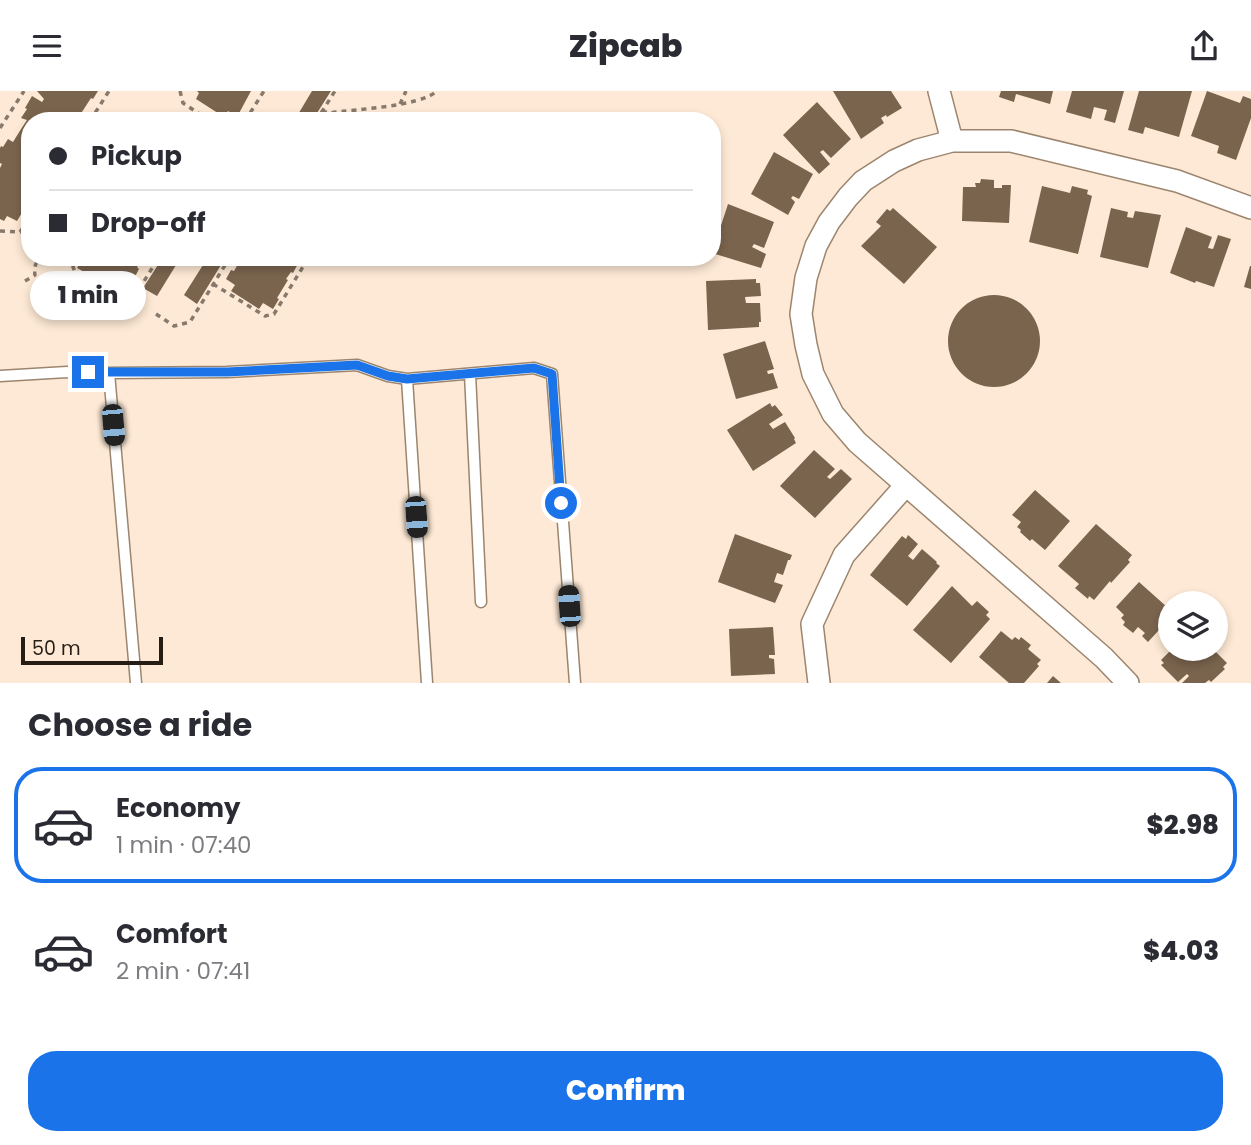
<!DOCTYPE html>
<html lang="en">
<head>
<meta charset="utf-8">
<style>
	:root { --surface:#fff; --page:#f7f7f7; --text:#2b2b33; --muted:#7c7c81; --line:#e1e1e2; --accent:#1a73e8 }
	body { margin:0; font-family:Poppins,sans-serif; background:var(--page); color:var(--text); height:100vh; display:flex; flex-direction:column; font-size:26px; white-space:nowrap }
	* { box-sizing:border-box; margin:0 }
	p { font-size:23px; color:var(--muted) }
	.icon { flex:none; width:38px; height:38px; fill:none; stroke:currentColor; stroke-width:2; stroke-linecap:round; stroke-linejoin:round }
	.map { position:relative; height:592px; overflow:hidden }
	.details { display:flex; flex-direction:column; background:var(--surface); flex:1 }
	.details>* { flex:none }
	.banner { position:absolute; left:21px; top:21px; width:700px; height:154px; border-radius:28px; box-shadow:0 4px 10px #0003; display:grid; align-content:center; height:154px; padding:0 28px; background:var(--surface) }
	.controls { position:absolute; left:1158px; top:500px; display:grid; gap:14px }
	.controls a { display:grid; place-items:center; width:70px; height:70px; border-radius:50%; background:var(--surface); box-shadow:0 4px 10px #0003; font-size:35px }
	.scale { position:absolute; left:21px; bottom:18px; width:142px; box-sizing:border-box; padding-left:7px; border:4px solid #261d14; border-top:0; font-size:19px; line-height:24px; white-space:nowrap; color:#261d14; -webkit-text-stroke:5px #fde9d5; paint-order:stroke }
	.end { position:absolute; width:32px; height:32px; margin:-16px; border:9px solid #1a73e8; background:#fff; box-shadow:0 0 0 4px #fff }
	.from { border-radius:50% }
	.bubble { position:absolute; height:49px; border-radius:24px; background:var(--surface); box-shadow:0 4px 10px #0003; font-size:23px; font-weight:800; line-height:49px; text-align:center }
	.car { position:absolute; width:21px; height:42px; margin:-21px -10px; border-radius:9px; box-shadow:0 0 5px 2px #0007; background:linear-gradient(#222 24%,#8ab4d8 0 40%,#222 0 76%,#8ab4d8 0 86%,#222 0) }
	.banner b { display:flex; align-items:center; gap:24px; height:66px; font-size:26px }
	.banner b+b { border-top:2px solid var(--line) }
	.banner i { width:18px; height:18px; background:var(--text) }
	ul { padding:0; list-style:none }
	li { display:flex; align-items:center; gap:21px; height:116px; margin:0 14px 10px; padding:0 14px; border:4px solid transparent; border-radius:28px }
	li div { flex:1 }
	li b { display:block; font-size:26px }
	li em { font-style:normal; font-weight:800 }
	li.active { border-color:var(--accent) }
	li>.icon { width:63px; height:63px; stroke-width:1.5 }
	h2 { padding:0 28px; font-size:32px; line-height:84px }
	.primary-button { display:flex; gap:14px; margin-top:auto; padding:14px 28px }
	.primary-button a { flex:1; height:80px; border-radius:28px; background:var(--accent); color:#fff; font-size:28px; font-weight:800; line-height:80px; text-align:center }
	header { display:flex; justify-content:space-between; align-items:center; height:91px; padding:0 28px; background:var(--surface); font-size:32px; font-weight:800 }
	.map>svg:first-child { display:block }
	.building { fill:#7a644e }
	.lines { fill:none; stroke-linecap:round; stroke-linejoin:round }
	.lane-casing { stroke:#9c856e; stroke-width:13 }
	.street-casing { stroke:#9c856e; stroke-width:24 }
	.path { stroke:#87796b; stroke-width:3.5; stroke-dasharray:5 5; stroke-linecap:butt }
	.lane { stroke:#fff; stroke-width:10 }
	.street { stroke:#fff; stroke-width:21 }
	.route { stroke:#1a73e8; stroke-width:9 }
</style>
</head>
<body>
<header><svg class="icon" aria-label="menu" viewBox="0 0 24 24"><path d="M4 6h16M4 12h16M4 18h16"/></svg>Zipcab<svg class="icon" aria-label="share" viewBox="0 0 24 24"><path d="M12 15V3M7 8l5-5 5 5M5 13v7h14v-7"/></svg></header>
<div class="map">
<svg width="1251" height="592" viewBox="0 0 1251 592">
	<rect width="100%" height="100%" fill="#fde9d5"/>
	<!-- building -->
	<path class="building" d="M37,0h61l-5,8 -2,-1 -11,17 -1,-1 -2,3 -8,-3 -3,3 6,4h-42v60l-3,-1 -4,6 7,3v7l-9,14 2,1 -6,10 -10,-5 -3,5 -4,-2v-51l2,-4 -2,-1v-15l1,-2 2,1 5,-8 5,3 10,-16 4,-6 -6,-2 6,-9 -2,-1 7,-12 10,6 2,-3z
		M197,0h54l-14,26 -9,-6 -4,6 -28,-18 3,-6z
		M312,0h19l-19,30h-18z
		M833,0h58l11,17 -15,9 -1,-2 -5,3 3,5 -23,16z
		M1001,0h52l-3,13 -34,-10 -2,8 -15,-5z
		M1072,0h52l-9,32 -11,-3 3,-10 -13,-3 -3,12 -25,-7z
		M1139,0h53l-13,46 -34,-10 -2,7 -15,-4z
		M1207,0l33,12 3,-7 8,3v19l-15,42 -19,-7 2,-7 -28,-10z
		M817,11l34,37 -20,19 -8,-8 -3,2 10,12 -11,10 -36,-39z
		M774,61l39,22 -14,25 -6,-3 -2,2 4,4 -7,13 -37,-21z
		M981,88l13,1v8h8v-3h9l-2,38 -47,-2 1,-34h13l-1,-4h5z
		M1042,95l28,7 2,-7 16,4 -1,4 5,2 -14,58 -49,-12z
		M728,113l46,18 -10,26 -10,-4 -2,3 14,7 -5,14 -49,-15z
		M893,117l44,39 -33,37 -43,-38 20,-20 -5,-4 11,-13 3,2z
		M1111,117l17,4 -1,5 6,1 2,-7 26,4 -13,53 -48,-11z
		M1186,136l26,10 -4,11 5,1 5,-14 13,4 -17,48 -18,-6 -1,2 -25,-10z
		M87,166h59l-2,5 -2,-1 -5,6 2,2 -15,29 -10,-6 -3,6 -29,-18 4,-7 -9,-5 6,-10 2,2z
		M163,166h18l-24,39 -14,-8z
		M208,166h18l-29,47 -13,-9z
		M242,166h58l-2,2 2,1 -7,13 -2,-1 -5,7 2,1 -11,18 2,1 -6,10 -10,-6 -4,6 -28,-18 4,-6 -9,-6 5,-9 3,1z
		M1250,175h1v23l-7,-2z
		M756,188v4h4l1,13 -16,1 1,6h14l1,19h-2v5l-51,3 -2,-49z
		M948 250a46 46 0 1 1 92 0a46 46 0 1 1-92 0Z
		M765,250l9,28 -7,2 1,3 5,-1 5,15 -42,11 -13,-45z
		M770,312l2,4 3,-2 8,10 -14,9 4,5 12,-7 10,16 -1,1 2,4 -43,28 -26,-41z
		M814,359l21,19 -8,8 3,2 11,-10 11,10 -37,39 -35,-32z
		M1035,399l35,31 -25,29 -13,-11 -2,2 -10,-9 1,-2 -4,-3 4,-5 -9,-7z
		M1096,433l36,31 -4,5 2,2 -19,21 -1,-2 -16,19 -5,-4 -1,3 -13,-11 4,-4 -21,-18z
		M735,443l57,21 -2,5h-2l-5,15 -6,-2 -3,9 9,3 -8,18 -57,-21z
		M908,444l10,9 -10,12 5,4 9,-11 15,13 -1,1 4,3 -33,40 -37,-31 32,-39 4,3z
		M1139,491l28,25 -5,6 1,1 4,-4 4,3v4l-23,25 -6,-6 3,-3 -7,-6 -5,6 -10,-8 2,-3 -4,-4 3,-3 -8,-8z
		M952,495l20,20 5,-5 12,11 -3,3 4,4 -39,44 -38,-33z
		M773,536l2,28h-6v3l5,1 1,15 -44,2 -2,-47z
		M1001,540l11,9 3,-3 4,3 2,-3 10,8 -3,4 13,11 -4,4 2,2 -15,17h-15l-30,-26z
		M1172,558h41l14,14 -4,4 2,2 -14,13 -2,-2 -4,3h-23l7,-7 -2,-2 -9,8 -17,-17 3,-2 -3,-3z
		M1053,585l8,7h-14z"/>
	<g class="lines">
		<!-- lane casing -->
		<g class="lane-casing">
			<path id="lane" d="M109,282l27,310
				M470,283l11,228
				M0,285l67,-4 42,1 118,-1 130,-7 31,11 19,3 127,-11 18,6 23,309
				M407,288l20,304"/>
		</g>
		<!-- street casing -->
		<g class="street-casing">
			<path id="street" d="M939,0l13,50
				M819,592l-7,-59 32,-69 62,-70
				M1128,592l-24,-25 -247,-216 -24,-28 -20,-40 -7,-29 -5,-31 5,-36 10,-32 13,-24 19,-25 15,-16 31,-20 24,-11 34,-9h59l166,40 74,27"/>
		</g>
		<!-- path -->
		<path class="path" d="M180,0l3,12 27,18
			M400,13l6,-13
			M322,20l7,2c26,-4 90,-6 108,-22
			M90,30l19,-30
			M245,30l19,-30
			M316,30l19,-30
			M0,37l24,-37
			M0,140l20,1 10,-15
			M79,166l-6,10 7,17 43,27
			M25,190l10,-6c-1,-8 0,-12 6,-18
			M213,193l52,32 9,-2 35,-57
			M39,220l10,-6 6,9 13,4 57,-6 34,-55
			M156,223l18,12 16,-4 40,-65"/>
		<!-- lane -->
		<use href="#lane" class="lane"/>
		<!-- street -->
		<use href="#street" class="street"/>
	</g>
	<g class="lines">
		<!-- route -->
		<path class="route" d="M88,281h139l130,-7 31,11 19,3 127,-11 18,6 9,129"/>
	</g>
</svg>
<div class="controls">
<a><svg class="icon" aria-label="layers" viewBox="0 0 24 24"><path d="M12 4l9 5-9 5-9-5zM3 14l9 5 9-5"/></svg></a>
</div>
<div class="scale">50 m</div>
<i class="end from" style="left:561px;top:412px"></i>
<i class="end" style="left:88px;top:281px"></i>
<div class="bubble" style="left:30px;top:180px;width:116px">1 min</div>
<i class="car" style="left:113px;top:334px;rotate:175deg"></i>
<i class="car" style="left:416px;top:426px;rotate:176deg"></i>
<i class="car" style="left:569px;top:515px;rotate:356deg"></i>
<div class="banner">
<b><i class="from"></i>Pickup</b>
<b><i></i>Drop-off</b>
</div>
</div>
<section class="details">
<h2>Choose a ride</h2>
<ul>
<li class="active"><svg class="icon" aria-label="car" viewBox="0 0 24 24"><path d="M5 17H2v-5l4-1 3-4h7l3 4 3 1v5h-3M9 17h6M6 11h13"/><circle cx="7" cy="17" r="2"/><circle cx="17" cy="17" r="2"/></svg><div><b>Economy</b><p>1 min · 07:40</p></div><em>$2.98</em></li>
<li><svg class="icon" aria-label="car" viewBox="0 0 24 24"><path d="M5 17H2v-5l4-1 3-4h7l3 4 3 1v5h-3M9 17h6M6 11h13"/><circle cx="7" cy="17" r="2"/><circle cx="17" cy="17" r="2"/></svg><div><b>Comfort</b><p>2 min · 07:41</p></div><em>$4.03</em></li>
</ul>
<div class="primary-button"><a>Confirm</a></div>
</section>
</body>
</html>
